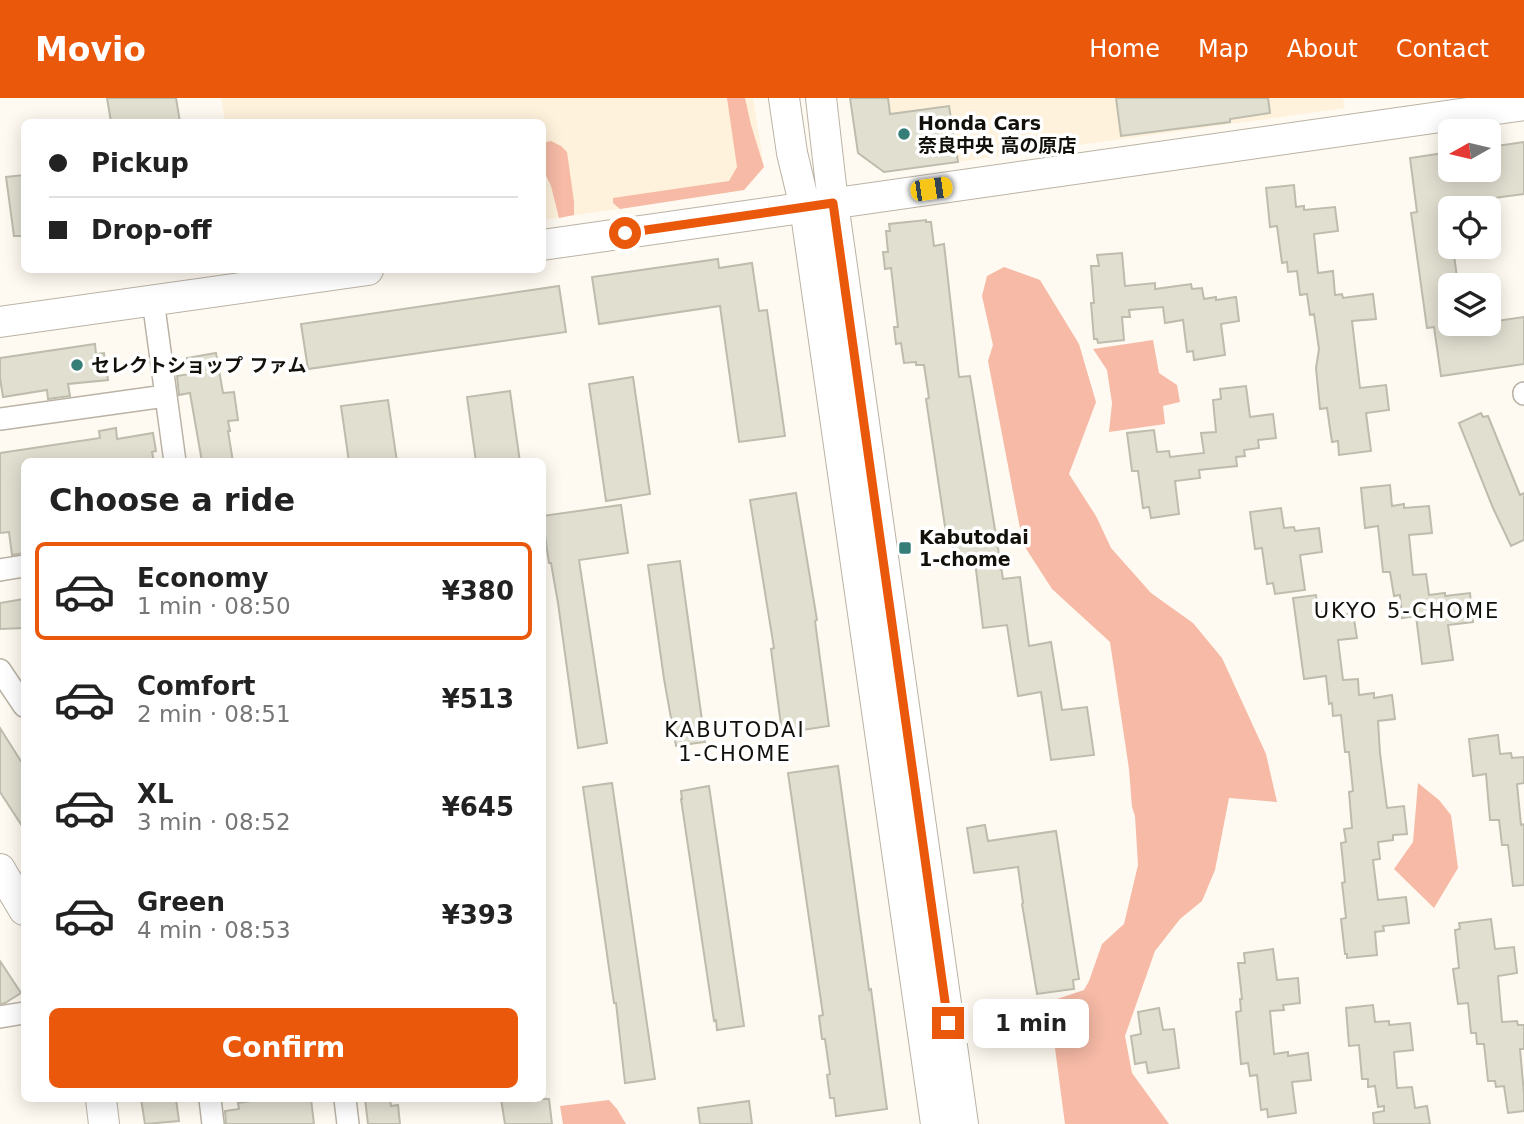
<!DOCTYPE html>
<html lang="en">
<head>
<meta charset="utf-8">
<style>
	:root { --surface:#fff; --page:#f6f6f6; --text:#222; --muted:#767676; --line:#e0e0e0; --accent:#ea580c }
	body { margin:0; font-family:"DejaVu Sans","Noto Sans JP",sans-serif; background:var(--page); color:var(--text); height:100vh; display:flex; flex-direction:column; font-size:26px; white-space:nowrap }
	* { box-sizing:border-box; margin:0 }
	p { font-size:23px; color:var(--muted) }
	.icon { flex:none; width:38px; height:38px; fill:none; stroke:currentColor; stroke-width:2; stroke-linecap:round; stroke-linejoin:round }
	.map { position:relative; flex:1; overflow:hidden }
	.sheet { position:absolute; left:21px; top:360px; width:525px; height:644px; display:flex; flex-direction:column; background:var(--surface); border-radius:10px; box-shadow:0 4px 18px #0003 }
	.sheet>* { flex:none }
	.guide { position:absolute; left:21px; top:21px; width:525px; height:154px; border-radius:10px; box-shadow:0 4px 18px #0003; display:grid; align-content:center; height:154px; padding:0 28px; background:var(--surface) }
	.needle { width:46px; rotate:262deg }
	.fabs { position:absolute; left:1438px; top:21px; display:grid; gap:14px }
	.fabs a { display:grid; place-items:center; width:63px; height:63px; border-radius:10px; background:var(--surface); box-shadow:0 4px 18px #0003; font-size:35px }
	.end { position:absolute; width:32px; height:32px; margin:-16px; border:9px solid #ea580c; background:#fff; box-shadow:0 0 0 4px #fff }
	.from { border-radius:50% }
	.bubble { position:absolute; height:49px; border-radius:10px; background:var(--surface); box-shadow:0 4px 18px #0003; font-size:23px; font-weight:700; line-height:49px; text-align:center }
	.car { position:absolute; width:21px; height:42px; margin:-21px -10px; border-radius:9px; box-shadow:0 0 5px 2px #0007; background:linear-gradient(#f5c518 24%,#345 0 40%,#f5c518 0 76%,#345 0 86%,#f5c518 0) }
	.guide b { display:flex; align-items:center; gap:24px; height:66px; font-size:26px }
	.guide b+b { border-top:2px solid var(--line) }
	.guide i { width:18px; height:18px; background:var(--text) }
	ul { padding:0; list-style:none }
	li { display:flex; align-items:center; gap:21px; height:98px; margin:0 14px 10px; padding:0 14px; border:4px solid transparent; border-radius:10px }
	li div { flex:1 }
	li b { display:block; font-size:26px }
	li em { font-style:normal; font-weight:700 }
	li.on { border-color:var(--accent) }
	li>.icon { width:63px; height:63px; stroke-width:1.5 }
	h2 { padding:0 28px; font-size:32px; line-height:84px }
	.cta { display:flex; gap:14px; margin-top:auto; padding:14px 28px }
	.cta a { flex:1; height:80px; border-radius:10px; background:var(--accent); color:#fff; font-size:28px; font-weight:700; line-height:80px; text-align:center }
	header { display:flex; align-items:center; gap:42px; box-sizing:border-box; height:98px; padding:0 35px; background:var(--accent); color:#fff }
	header strong { font-size:33px }
	nav { display:flex; gap:38px; margin-inline-start:auto; font-size:24px }
	.map>svg:first-child { display:block }
	.built { fill:#fef2dc }
	.green { fill:#f6baa6 }
	.building { fill:#e1dfd0; stroke:#bdbcad; stroke-width:2 }
	.lines { fill:none; stroke-linecap:round; stroke-linejoin:round }
	.street-casing { stroke:#bab2a5; stroke-width:24 }
	.secondary-casing { stroke:#bab2a5; stroke-width:32 }
	.street { stroke:#fff; stroke-width:21 }
	.secondary { stroke:#fff; stroke-width:30 }
	.route { stroke:#ea580c; stroke-width:9 }
	.poi-dot { fill:#357d77; stroke:#fff; stroke-width:2.5 }
	.labels { text-anchor:middle; stroke-width:7; stroke-linejoin:round; paint-order:stroke }
	.poi-label { font-size:19px; font-weight:bold; fill:#13100b; stroke:#fff; text-anchor:start }
	.neighbourhood-label { font-size:21px; letter-spacing:2px; fill:#13100b; stroke:#fff }
</style>
</head>
<body>
<header>
<strong>Movio</strong>
<nav><a>Home</a><a>Map</a><a>About</a><a>Contact</a></nav>
</header>
<div class="map">
<svg width="1524" height="1026" viewBox="0 0 1524 1026">
	<rect width="100%" height="100%" fill="#fffaf1"/>
	<!-- built -->
	<path class="built" d="M221,0h532l11,69 -20,23 -201,30 -1,-98h-317z
		M850,0h493l2,10 -461,64 -26,-19z"/>
	<!-- green -->
	<path class="green" d="M727,0h18l6,27 13,42 -20,23 -124,19 -7,-6v-5l116,-17 8,-14z
		M551,43l10,5 6,6 7,50v13l-15,3 -8,-32 -8,-17v-26z
		M1004,169l36,13 39,64 17,58 -27,72 27,42 15,32 40,45 42,30 29,35 44,96 11,48 -48,-4 -14,72 -13,31 -22,18 -25,32 -30,85 7,37 37,51h-104l-14,-106 6,-19 27,-9 5,-9 13,-37 22,-20 14,-59 -3,-49 -3,-9 -3,-38 -19,-127 -58,-53 -29,-45 -35,-183 5,-16 -11,-49 5,-20z
		M1153,242l6,33 18,12 3,17 -17,4 2,18 -56,8 3,-29 -5,-33 -14,-21z
		M1418,685l21,17 12,15 7,53 -24,40 -40,-39 19,-27z
		M609,1002l8,9 9,15h-63l-3,-18z"/>
	<!-- building -->
	<path class="building" d="M107,0h69l4,24h-69z
		M850,0h38l2,16 59,-8 9,56 -74,10 -26,-19z
		M1116,0h152l2,15 -40,6v3l-109,14z
		M1524,44v52l-60,8 1,6h-17l3,23v16h2l5,38h-7v39h38v-2l35,-5v47l-83,12 -7,-49 -7,1 -16,-115 6,-1 -7,-54 41,-6v18h38v-23z
		M24,77v61h-10l-8,-59z
		M1294,87l2,22 8,-1v4l31,-3 3,24 -24,3 4,39 15,-2 2,24 7,-1 1,4 30,-4 3,25 -24,2 8,67 26,-3 3,25 -23,3 5,38 -32,4 -1,-14 -6,1 -5,-34 -7,1 -4,-41 3,-19 -5,-35 -4,1 -3,-21 -7,1 -3,-24 -9,1 -1,-10 -5,1 -5,-37 -7,1 -3,-30 -1,-9z
		M926,122v2h5l3,24 10,-2 15,133 11,-1 33,203 17,-2 9,69 22,-4 11,68 25,-3 7,48 -43,5 -10,-68 -23,4 -11,-71 -24,3 -9,-75 -21,4 -2,-17h-4l-21,-141 3,-1 -5,-33h-8v-3l-12,1 -3,-20 -5,1 -2,-17h4l-7,-59 -6,1 -2,-17h5l-2,-21h4l-1,-7z
		M1122,155l3,33 30,-3v6l36,-5 1,5 10,-1 2,11 12,-2v3l20,-3 3,24 -18,3 4,31 -31,5 -1,-9 -6,1 -4,-32 -18,3 -2,-16 -34,3 1,7h-8l2,23 -26,3 -1,-4h-3l-3,-36h3l-3,-37h8l-2,-11z
		M718,161l1,9 33,-5 7,48 8,-1 18,126 -46,6 -19,-136 -121,18 -7,-47z
		M559,188l7,46 -258,37 -7,-45z
		M95,246l1,10 8,-1 4,27 -40,4 2,12 -22,3 -1,-9 -44,7 -3,-19v-20z
		M216,255l7,40 11,-1 4,28 -10,1 2,10h-2l5,31h-31l-12,-69 -11,2 -2,-19 13,-2 -3,-16z
		M633,279l17,117 -44,7 -17,-117z
		M1246,288l4,31 23,-3 3,24 -18,2 1,8 -15,2 1,6 -9,1 1,9 -38,4 1,8 -25,3 4,33 -28,4 -2,-11 -6,1 -5,-37h-6l-5,-38 27,-3 3,22 12,-1 1,6 34,-4 -3,-20 15,-1 -3,-32 8,-1 -1,-10z
		M510,293l10,71h-44l-9,-65z
		M388,302l9,62h-48l-8,-56z
		M1481,315l2,4 5,-1 32,79 4,-2v47l-13,6 -18,-38 -34,-85z
		M116,330l1,11 36,-6 3,18 -4,1 2,10h-130v91l-12,2 -3,-23 -9,1v-80l100,-15 -1,-7z
		M1390,387l2,21 12,-2v4l25,-2 3,27 -23,2 4,40 13,-1 3,21 16,-2v3l25,-3 3,29 -25,3 5,35 -31,4 -6,-48 -14,2 -2,-23 -6,1 -4,-24h-7l-5,-46 -13,2 -4,-40z
		M796,395l21,127 -2,1 14,105 -47,7 -11,-84 3,-1 -24,-148z
		M621,407l7,48 -49,7 28,183 -29,5 -20,-145 -7,-40h-2l-7,-47z
		M1281,410l3,20 10,-1 1,4 24,-3 3,24 -22,3 5,35 -30,4 -2,-11 -6,1 -5,-36 -7,1 -5,-37z
		M680,463l25,181 -29,4 -12,-67 -16,-114z
		M1316,497l2,17 16,-3 1,7 18,-3 4,25 -19,2 5,40 15,-1 1,16 15,-2v5l18,-3 3,24 -17,2 2,32 7,55 17,-2 3,28 -14,1v5l-15,2 2,17 -7,1 5,40 28,-3 3,26 -26,3 1,5 -9,1 2,23 -30,3v-4h-2l-4,-35 5,-1 -4,-35 3,-1 -4,-39 5,-1 -2,-13 8,-1 -3,-36 4,-1 -4,-39h-4l-4,-37 -8,1 -1,-13 -3,1 -3,-28 -22,3 -11,-81z
		M24,501v29l-24,1v-26z
		M0,630l24,38v63l-24,-37z
		M1498,637l2,19 11,-1 1,5 12,-1v26l-7,1 4,41 3,-1v61l-11,1 -5,-41h-6l-3,-25h-9l-4,-46 -13,2 -4,-37z
		M838,668l31,224 2,-1 16,120 -51,7 -2,-18h-4l-3,-23 3,-1 -5,-35h-3l-3,-23 4,-1 -35,-242z
		M612,685l43,296 -30,4 -9,-80h-2l-31,-216z
		M709,688l35,240 -27,4 -1,-10 -2,1 -33,-222h1l-1,-8z
		M985,727l3,16 68,-10 23,148 -6,1 1,9 -37,5 -15,-90 1,-1 -5,-36 -44,6 -7,-45z
		M1491,821l4,30 19,-2 3,26 -19,3 4,46 15,-1 1,4h6v24h-4l4,45v17l-16,2 -4,-27 -8,1 -1,-6h-7l-4,-37h-7l-1,-11h-5l-3,-30 -10,1 -5,-35 6,-1 -4,-38 5,-1 -1,-6z
		M1273,851l4,31 21,-2 2,25 -17,2 1,5 -14,1 4,43 14,-2v4l20,-3 3,27 -19,2 4,31 -28,4 -1,-8 -6,1 -4,-35 -7,1 -2,-13 -7,1 -5,-52 5,-1 -1,-12h2l-4,-36h7l-1,-10z
		M0,863l21,32 -16,10 -5,1z
		M1373,907l2,17 14,-1v4l21,-2 3,27 -19,2 3,36 15,-1 3,21 12,-2 3,18h-56l-1,-11 11,-2v-5l-6,1 -3,-21 -7,1v-8h-6l-3,-34 -10,1 -3,-38z
		M1159,910l4,22 11,-1 5,39 -31,5 -2,-11 -11,2 -4,-28 10,-2 -3,-22z
		M141,1001h35l3,22 -34,3z
		M264,1001h47l3,25h-88l-1,-13 14,-2 -1,-6z
		M365,1001h25l1,7 7,-1 2,19h-32z
		M501,1001h48l3,25h-47z
		M749,1003l3,23h-52l-2,-16z"/>
	<g class="lines">
		<!-- street casing -->
		<g class="street-casing">
			<path id="street" d="M153,202l22,162
				M1524,295v1
				M0,321l165,-23
				M0,472l24,-4
				M0,572l24,36
				M0,919l24,-4
				M210,1001l3,25
				M345,1001l3,25"/>
		</g>
		<!-- secondary casing -->
		<g class="secondary-casing">
			<path id="secondary" d="M784,0l8,55 13,54 131,917
				M821,0l12,105 130,921
				M542,147l982,-140
				M0,224l368,-52
				M0,771l24,41
				M101,1001l3,25"/>
		</g>
		<!-- street -->
		<use href="#street" class="street"/>
		<!-- secondary -->
		<use href="#secondary" class="secondary"/>
	</g>
	<g class="lines">
		<!-- route -->
		<path class="route" d="M625,135l208,-30 115,820"/>
	</g>
	<!-- markers -->
	<g class="poi-dot">
		<circle cx="904" cy="36" r="7"/>
		<circle cx="77" cy="267" r="7"/>
		<rect x="898" y="443" width="14" height="14" rx="3.5"/>
	</g>
	<g class="labels">
		<!-- poi labels -->
		<g class="poi-label">
			<text x="918" y="32">Honda Cars<tspan x="918" dy="22">奈良中央 高の原店</tspan></text>
			<text x="91" y="274">セレクトショップ ファム</text>
			<text x="919" y="446">Kabutodai<tspan x="919" dy="22">1-chome</tspan></text>
		</g>
		<!-- neighbourhood labels -->
		<g class="neighbourhood-label">
			<text x="1407" y="520">UKYO 5-CHOME</text>
			<text x="735" y="639">KABUTODAI<tspan x="735" dy="24">1-CHOME</tspan></text>
		</g>
	</g>
</svg>
<div class="fabs">
<a><svg class="needle" viewBox="-14 -14 28 28"><path d="M0-13l5 13h-10z" fill="#e53935"/><path d="M0 13l5-13h-10z" fill="#767676"/></svg></a>
<a><svg class="icon" aria-label="locate" viewBox="0 0 24 24"><circle cx="12" cy="12" r="6"/><path d="M12 2v4M12 18v4M2 12h4M18 12h4"/></svg></a>
<a><svg class="icon" aria-label="layers" viewBox="0 0 24 24"><path d="M12 4l9 5-9 5-9-5zM3 14l9 5 9-5"/></svg></a>
</div>
<i class="end from" style="left:625px;top:135px"></i>
<i class="end" style="left:948px;top:925px"></i>
<div class="bubble" style="left:973px;top:901px;width:116px">1 min</div>
<i class="car" style="left:931px;top:91px;rotate:82deg"></i>
<div class="guide">
<b><i class="from"></i>Pickup</b>
<b><i></i>Drop-off</b>
</div>
<section class="sheet">
<h2>Choose a ride</h2>
<ul>
<li class="on"><svg class="icon" aria-label="car" viewBox="0 0 24 24"><path d="M5 17H2v-5l4-1 3-4h7l3 4 3 1v5h-3M9 17h6M6 11h13"/><circle cx="7" cy="17" r="2"/><circle cx="17" cy="17" r="2"/></svg><div><b>Economy</b><p>1 min · 08:50</p></div><em>¥380</em></li>
<li><svg class="icon" aria-label="car" viewBox="0 0 24 24"><path d="M5 17H2v-5l4-1 3-4h7l3 4 3 1v5h-3M9 17h6M6 11h13"/><circle cx="7" cy="17" r="2"/><circle cx="17" cy="17" r="2"/></svg><div><b>Comfort</b><p>2 min · 08:51</p></div><em>¥513</em></li>
<li><svg class="icon" aria-label="car" viewBox="0 0 24 24"><path d="M5 17H2v-5l4-1 3-4h7l3 4 3 1v5h-3M9 17h6M6 11h13"/><circle cx="7" cy="17" r="2"/><circle cx="17" cy="17" r="2"/></svg><div><b>XL</b><p>3 min · 08:52</p></div><em>¥645</em></li>
<li><svg class="icon" aria-label="car" viewBox="0 0 24 24"><path d="M5 17H2v-5l4-1 3-4h7l3 4 3 1v5h-3M9 17h6M6 11h13"/><circle cx="7" cy="17" r="2"/><circle cx="17" cy="17" r="2"/></svg><div><b>Green</b><p>4 min · 08:53</p></div><em>¥393</em></li>
</ul>
<div class="cta"><a>Confirm</a></div>
</section>
</div>
</body>
</html>
